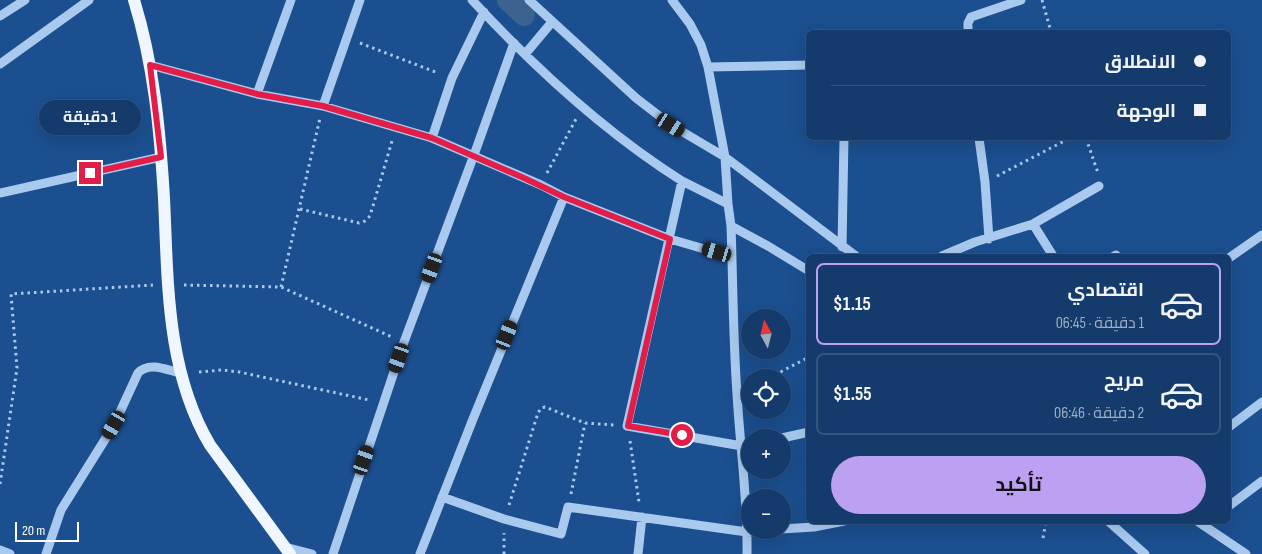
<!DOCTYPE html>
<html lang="ar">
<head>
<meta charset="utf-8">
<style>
	:root { --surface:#143b6b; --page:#214673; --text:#f1f3f6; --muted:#9dadc1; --line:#33557e; --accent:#bca0f2 }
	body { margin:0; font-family:"Sofia Sans Condensed",Cairo,sans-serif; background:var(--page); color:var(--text); direction:rtl; height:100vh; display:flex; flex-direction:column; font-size:19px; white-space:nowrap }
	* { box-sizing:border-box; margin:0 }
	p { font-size:16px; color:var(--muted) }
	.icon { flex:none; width:28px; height:28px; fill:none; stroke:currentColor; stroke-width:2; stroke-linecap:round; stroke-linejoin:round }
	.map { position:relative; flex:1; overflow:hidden; direction:ltr }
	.panel { position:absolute; left:806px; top:254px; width:425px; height:270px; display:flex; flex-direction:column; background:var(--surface); border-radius:8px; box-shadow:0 5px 20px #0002,0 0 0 1px var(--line); direction:rtl }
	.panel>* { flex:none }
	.banner { position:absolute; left:806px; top:30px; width:425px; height:110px; border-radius:8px; box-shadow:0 5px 20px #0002,0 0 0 1px var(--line); direction:rtl; display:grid; align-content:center; height:110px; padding:0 25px; background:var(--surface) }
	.needle { width:32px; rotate:353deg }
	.controls { position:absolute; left:741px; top:309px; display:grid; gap:10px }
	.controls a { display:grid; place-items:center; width:50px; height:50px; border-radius:50%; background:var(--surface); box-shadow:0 5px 20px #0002,0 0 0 1px var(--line); font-size:25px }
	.scale { position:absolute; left:15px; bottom:12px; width:64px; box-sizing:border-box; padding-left:5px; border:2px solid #fff; border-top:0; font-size:14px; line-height:18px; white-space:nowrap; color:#fff; -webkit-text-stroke:4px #1b4f8f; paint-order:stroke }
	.end { position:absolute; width:22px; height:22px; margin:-11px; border:6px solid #e11d48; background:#fff; box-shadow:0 0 0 2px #fff }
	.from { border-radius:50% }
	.bubble { position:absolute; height:35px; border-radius:18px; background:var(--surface); box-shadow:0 5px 20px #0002,0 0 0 1px var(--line); font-size:16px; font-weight:700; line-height:35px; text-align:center; direction:rtl }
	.car { position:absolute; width:15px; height:30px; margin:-15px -8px; border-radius:6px; box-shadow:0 0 4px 1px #0007; background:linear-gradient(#222 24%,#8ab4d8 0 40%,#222 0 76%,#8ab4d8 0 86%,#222 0) }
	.banner b { display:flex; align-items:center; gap:18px; height:48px; font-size:19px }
	.banner b+b { border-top:1px solid var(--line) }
	.banner i { width:12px; height:12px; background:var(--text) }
	ul { padding:9px 0 0; list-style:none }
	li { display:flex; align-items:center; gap:15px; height:82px; margin:0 10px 8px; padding:0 15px; border:2px solid var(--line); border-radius:8px }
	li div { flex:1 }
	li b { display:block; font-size:19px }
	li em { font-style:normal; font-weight:700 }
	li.active { border-color:var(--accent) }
	li>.icon { width:45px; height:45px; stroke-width:1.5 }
	.button { display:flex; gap:10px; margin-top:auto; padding:10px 25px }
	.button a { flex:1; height:58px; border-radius:30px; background:var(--accent); color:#111; font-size:20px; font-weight:700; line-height:58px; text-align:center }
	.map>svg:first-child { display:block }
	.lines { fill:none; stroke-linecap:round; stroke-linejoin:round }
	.canal { stroke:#3c6290; stroke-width:22 }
	.path { stroke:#a9c9ee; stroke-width:3; stroke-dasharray:2.5 4; stroke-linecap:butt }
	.minor { stroke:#a9c9ee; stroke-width:9 }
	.major { stroke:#f0f6ff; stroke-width:12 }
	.route { stroke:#e11d48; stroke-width:6 }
</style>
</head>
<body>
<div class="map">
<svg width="1262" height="554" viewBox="0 0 1262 554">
	<rect width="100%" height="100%" fill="#1b4f8f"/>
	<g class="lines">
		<!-- canal -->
		<path class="canal" d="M508,0l16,15"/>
		<!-- path -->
		<path class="path" d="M1042,0l9,32
			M360,43l78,30
			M1086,138l12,35
			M547,173l29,-54
			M997,176l73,-38
			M300,209l59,14 6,-2 5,-5 22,-75
			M184,285l97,2 111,50
			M281,287l39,-169
			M199,372l23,-2 17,2 130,28
			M769,378l40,-21
			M630,441l9,61
			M0,484l17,-116 -6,-74 142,-9
			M571,494l14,-71
			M509,505l29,-92 3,-5 4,-1 40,16 29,2
			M1043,538l3,-17
			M504,554v-21"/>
		<!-- minor -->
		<path class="minor" d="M472,0c61,66 134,133 210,181l-55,245 115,20 8,-1
			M529,0l107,98 35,27 54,32 131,99
			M672,0l18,24 11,21 7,22 17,90 3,47 3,22c2,56 2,113 6,168 3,53 11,106 10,160
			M0,16l25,-16
			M968,32v-9l3,-6 50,-17
			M526,53l26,-31
			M0,64l89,-64
			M150,65l107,29 66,12 109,32 109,47 23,12 106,42 62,18
			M708,67l101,-2
			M257,94l34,-94
			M323,106l37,-106
			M432,138l20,-60 32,-66
			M979,138l6,44 4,57
			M682,181l46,23
			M0,193l161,-36
			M1033,224l20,32
			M731,226l37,20 41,25
			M842,247l2,-109
			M942,256l33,-14 58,-18 66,-38
			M1114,256l2,-1
			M1229,258l33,-23
			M1229,427l33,-25
			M782,438l27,-6
			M442,497l62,22 57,15 7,-27 179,25 27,-2
			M1229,506l33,-25
			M1108,521l37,33
			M1197,521l49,33
			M782,529l32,-2 30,-6
			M285,547l27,7
			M0,550l10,4
			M46,554l15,-44 53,-85 24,-52c11,-12 29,-3 42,0
			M333,554l71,-212 70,-187 40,-112
			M420,554l53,-135 91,-222
			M638,554l4,-37"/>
		<!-- major -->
		<path class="major" d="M134,0c20,65 26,131 30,198 4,84 2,173 46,247l80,109"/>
	</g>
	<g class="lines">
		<!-- route -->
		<path class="route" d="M90,173l71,-16 -11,-92 107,29 66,12 109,32 92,40 40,19 106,42 -42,187 54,9"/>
	</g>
</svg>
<div class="controls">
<a><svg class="needle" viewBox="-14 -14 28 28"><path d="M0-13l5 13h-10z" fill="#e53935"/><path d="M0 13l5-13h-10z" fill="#9dadc1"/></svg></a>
<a><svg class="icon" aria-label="locate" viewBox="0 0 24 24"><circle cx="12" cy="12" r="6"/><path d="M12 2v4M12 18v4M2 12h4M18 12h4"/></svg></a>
<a>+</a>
<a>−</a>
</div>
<div class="scale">20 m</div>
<i class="end from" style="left:682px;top:435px"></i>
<i class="end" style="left:90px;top:173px"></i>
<div class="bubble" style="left:39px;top:100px;width:102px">1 دقيقة</div>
<i class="car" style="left:671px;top:125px;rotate:122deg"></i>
<i class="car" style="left:717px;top:252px;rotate:286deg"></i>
<i class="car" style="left:432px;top:268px;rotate:200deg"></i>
<i class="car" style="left:507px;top:335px;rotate:22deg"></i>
<i class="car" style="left:399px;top:358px;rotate:199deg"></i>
<i class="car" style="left:114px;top:425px;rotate:210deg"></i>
<i class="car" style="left:364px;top:460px;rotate:19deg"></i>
<div class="banner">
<b><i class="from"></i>الانطلاق</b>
<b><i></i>الوجهة</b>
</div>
<section class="panel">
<ul>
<li class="active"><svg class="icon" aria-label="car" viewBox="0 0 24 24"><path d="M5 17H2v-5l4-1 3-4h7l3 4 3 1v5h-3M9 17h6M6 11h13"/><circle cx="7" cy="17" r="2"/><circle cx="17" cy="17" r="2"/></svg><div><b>اقتصادي</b><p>1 دقيقة · 06:45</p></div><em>$1.15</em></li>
<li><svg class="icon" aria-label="car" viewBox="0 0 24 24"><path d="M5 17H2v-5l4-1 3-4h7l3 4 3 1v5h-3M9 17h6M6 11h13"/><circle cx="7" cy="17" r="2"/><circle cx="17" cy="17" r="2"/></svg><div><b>مريح</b><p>2 دقيقة · 06:46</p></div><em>$1.55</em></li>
</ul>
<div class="button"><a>تأكيد</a></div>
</section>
</div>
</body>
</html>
